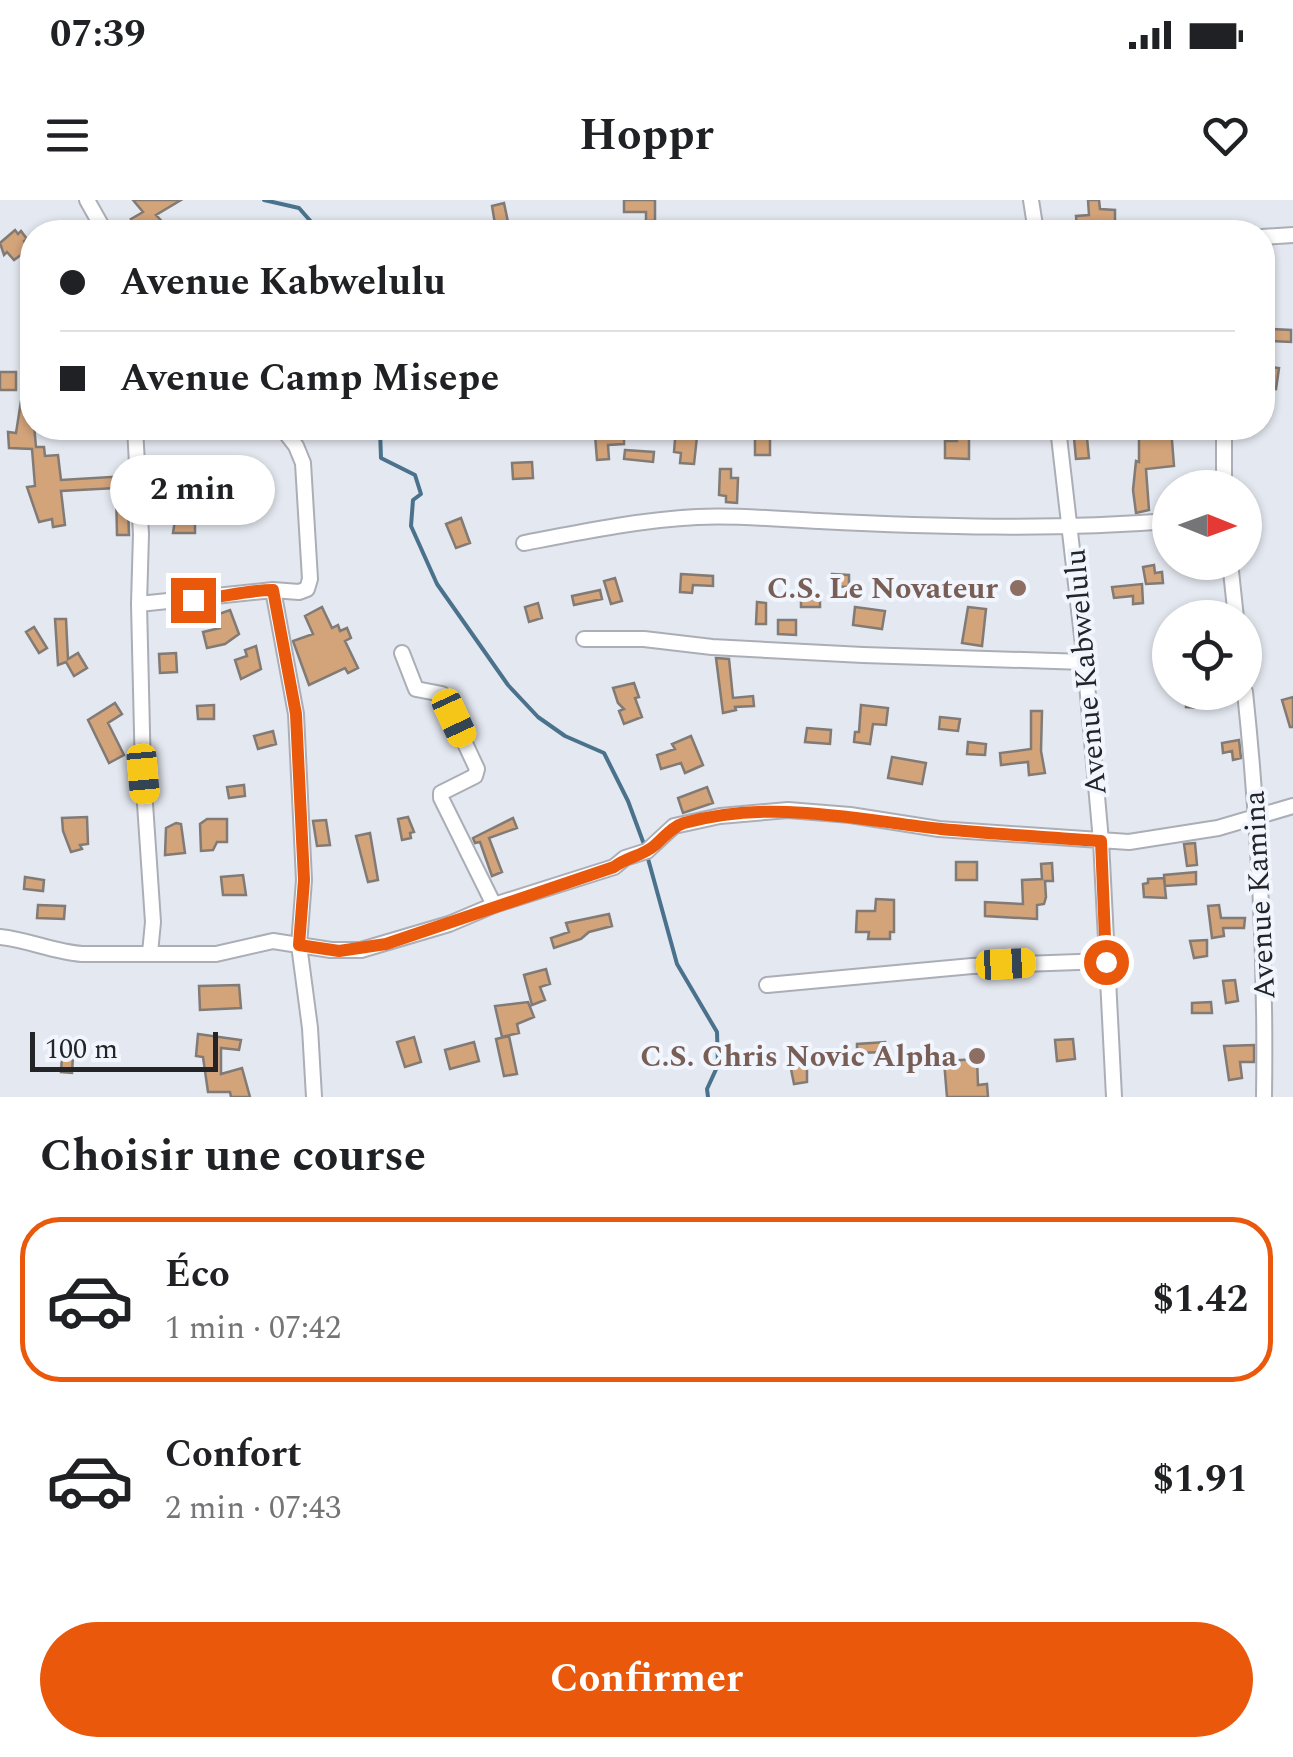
<!DOCTYPE html>
<html lang="fr">
<head>
<meta charset="utf-8">
<style>
	:root { --surface:#fff; --page:#f6f6f6; --text:#202124; --muted:#757577; --line:#e0e0e0; --accent:#ea580c }
	body { margin:0; font-family:Spectral,serif; background:var(--page); color:var(--text); height:100vh; display:flex; flex-direction:column; font-size:38px; white-space:nowrap }
	* { box-sizing:border-box; margin:0 }
	p { font-size:32px; color:var(--muted) }
	.icon { flex:none; width:55px; height:55px; fill:none; stroke:currentColor; stroke-width:2; stroke-linecap:round; stroke-linejoin:round }
	.map { position:relative; height:897px; overflow:hidden }
	.side { display:flex; flex-direction:column; background:var(--surface); flex:1 }
	.side>* { flex:none }
	.top-card { position:absolute; left:20px; top:20px; width:1255px; height:220px; border-radius:40px; box-shadow:0 2px 8px #0004; display:grid; align-content:center; height:220px; padding:0 40px; background:var(--surface) }
	.needle { width:65px; rotate:91deg }
	.fabs { position:absolute; left:1152px; top:270px; display:grid; gap:20px }
	.fabs a { display:grid; place-items:center; width:110px; height:110px; border-radius:50%; background:var(--surface); box-shadow:0 2px 8px #0004; font-size:50px }
	.scale { position:absolute; left:30px; bottom:25px; width:188px; box-sizing:border-box; padding-left:10px; border:5px solid #232427; border-top:0; font-size:28px; line-height:35px; white-space:nowrap; color:#232427; -webkit-text-stroke:8px #f1f5fe; paint-order:stroke }
	.end { position:absolute; width:45px; height:45px; margin:-22px; border:12px solid #ea580c; background:#fff; box-shadow:0 0 0 5px #fff }
	.from { border-radius:50% }
	.bubble { position:absolute; height:70px; border-radius:35px; background:var(--surface); box-shadow:0 2px 8px #0004; font-size:32px; font-weight:700; line-height:70px; text-align:center }
	.car { position:absolute; width:30px; height:60px; margin:-30px -15px; border-radius:12px; box-shadow:0 0 8px 2px #0007; background:linear-gradient(#f5c518 24%,#345 0 40%,#f5c518 0 76%,#345 0 86%,#f5c518 0) }
	.top-card b { display:flex; align-items:center; gap:35px; height:95px; font-size:38px }
	.top-card b+b { border-top:2px solid var(--line) }
	.top-card i { width:25px; height:25px; background:var(--text) }
	ul { padding:0; list-style:none }
	li { display:flex; align-items:center; gap:30px; height:165px; margin:0 20px 15px; padding:0 20px; border:5px solid transparent; border-radius:40px }
	li div { flex:1 }
	li b { display:block; font-size:38px }
	li em { font-style:normal; font-weight:700 }
	li.selected { border-color:var(--accent) }
	li>.icon { width:90px; height:90px; stroke-width:1.5 }
	h2 { padding:0 40px; font-size:45px; line-height:120px }
	.primary-button { display:flex; gap:20px; margin-top:auto; padding:20px 40px }
	.primary-button a { flex:1; height:115px; border-radius:60px; background:var(--accent); color:#fff; font-size:40px; font-weight:700; line-height:115px; text-align:center }
	.status { display:flex; justify-content:space-between; align-items:center; height:70px; padding:0 50px; background:var(--surface); direction:ltr }
	.status svg { height:28px; fill:currentColor }
	header { display:flex; justify-content:space-between; align-items:center; height:130px; padding:0 40px; background:var(--surface); font-size:45px; font-weight:700 }
	.map>svg:first-child { display:block }
	.lines { fill:none; stroke-linecap:round; stroke-linejoin:round }
	.stream { stroke:#4b728c; stroke-width:4 }
	.building { fill:#d3a37a; stroke:#817a75; stroke-width:2.5 }
	.minor-casing { stroke:#abaeb6; stroke-width:18 }
	.minor { stroke:#fff; stroke-width:14 }
	.route { stroke:#ea580c; stroke-width:12 }
	.education-dot { fill:#8d6e63; stroke:#f1f5fe; stroke-width:4 }
	.labels { text-anchor:middle; stroke-width:8; stroke-linejoin:round; paint-order:stroke }
	.education-label { font-size:30px; font-weight:bold; fill:#785e54; stroke:#f1f5fe; text-anchor:end }
	.street-label { font-size:30px; fill:#232427; stroke:#f1f5fe }
</style>
</head>
<body>
<div class="status"><b>07:39</b><svg viewBox="0 0 49 12"><path d="M0 12V9h3v3zM5 12V6h3v6zM10 12V3h3v9zM15 12V0h3v12zM26 1h20v11H26zM47 4h2v5h-2z"/></svg></div>
<header><svg class="icon" aria-label="menu" viewBox="0 0 24 24"><path d="M4 6h16M4 12h16M4 18h16"/></svg>Hoppr<svg class="icon" aria-label="heart" viewBox="0 0 24 24"><path d="M12 20l-8-8c-3-5 5-10 8-4 3-6 11-1 8 4z"/></svg></header>
<div class="map">
<svg width="1293" height="897" viewBox="0 0 1293 897">
	<rect width="100%" height="100%" fill="#e4e8f0"/>
	<g class="lines">
		<!-- stream -->
		<path class="stream" d="M264,0l35,8 21,24
			M383,228l-3,2 1,28 34,17 6,19 -8,6 -2,26 26,58 71,101 30,32 27,19 39,17 24,48 17,46
			M647,655l30,109 40,68 1,33 -11,24 1,8"/>
	</g>
	<!-- building -->
	<path class="building" d="M133,0h48l-25,15 16,17h-30l-11,-13 12,-7z
		M624,0h31v21h-9v-9h-22z
		M1088,0h11l1,9 15,1v20h-38l-1,-14 13,-1z
		M504,3l4,19 -13,2 -3,-18z
		M15,30l3,4 3,-3 6,8 -3,2 5,8 -15,11 -7,-8 -3,3 -4,-12z
		M1272,129l19,1v12l-20,-1z
		M1262,166l17,2 -3,21 -14,-2z
		M0,172h16v18h-16z
		M21,201l11,1 4,45h8l1,9 13,-1 3,25 66,-4 2,59h-12l-1,-47 -55,3 4,34 -12,2 -1,-8 -13,3 -12,-35 8,-1 -3,-37 -23,-1 -1,-16 8,1z
		M610,228h14v16l-16,1 1,14 -12,1 -2,-25h15z
		M676,228h22l-4,36 -14,-1 1,-10 -7,-1z
		M1073,228h13l3,30 -13,1z
		M1139,228h32l3,38 -28,3 3,41 -13,3 -3,-23 3,-29 3,1z
		M755,232h15v23h-15z
		M957,234h12v25l-24,-1v-17h12z
		M625,250l29,2 -1,10 -29,-3z
		M532,262l1,16 -20,1 -1,-16z
		M720,269h11v9h7l-1,25 -11,-1v-6l-7,-1z
		M242,285l13,2 -2,14 -13,-2z
		M177,307h18v26h-22z
		M461,318l9,25 -14,5 -10,-24z
		M1154,365l1,8 7,-1 1,11 -17,1 -3,-17z
		M681,374l32,2v10l-20,-1 -1,8 -12,-1z
		M832,374l17,1v12l-18,-1z
		M615,378l7,23 -11,3 -7,-23z
		M1142,384l1,19 -10,1v-8l-19,2 -2,-11z
		M600,390l2,9 -28,6 -2,-9z
		M801,392h19v15h-19z
		M757,402l9,1v21h-10z
		M538,403l4,15 -13,4 -4,-15z
		M322,407l10,21 6,-3 2,6 7,-3 4,10 -6,3 13,27 -10,5 -3,-5 -36,17 -16,-44 20,-7 -8,-18z
		M855,407l30,4 -3,18 -29,-4z
		M968,407l18,2 -4,37 -20,-3z
		M230,410l9,24 -14,10 -18,4 -4,-16 17,-4 -4,-13z
		M55,419h11l2,40 10,-6 9,15 -13,8 -8,-14 -8,3z
		M778,420h18v15l-18,-1z
		M34,427l13,21 -8,5 -13,-21z
		M256,446l5,23 -20,10 -6,-19 12,-4 -2,-6z
		M176,453l1,19 -17,1 -1,-19z
		M716,458l13,1 4,39 20,-2 1,10 -19,1 1,3 -13,3z
		M634,483l5,14 -4,1 7,19 -18,7 -5,-13 5,-2 -6,-6 -5,-15z
		M1186,493l18,1 -1,14 -17,-1z
		M1293,497v30h-3l-8,-27z
		M115,503l7,11 -14,9 16,32 -15,8 -21,-43z
		M214,505v14h-16l-1,-13z
		M861,505l27,3 -2,17 -13,-1 -3,20 -16,-2 1,-10h4z
		M1031,511h11l-1,40 4,22 -16,2 -1,-13 -27,3 -1,-12 31,-4z
		M940,517l20,2 -2,12 -19,-2z
		M807,528l24,2 -1,14 -25,-2z
		M273,531l3,13 -18,5 -4,-13z
		M691,536l12,29 -18,8 -4,-10 -20,6 -4,-14 18,-6 -3,-5z
		M1239,540l2,18 -8,2 -1,-9 -9,2 -1,-10z
		M968,542l18,2 -1,11 -18,-1z
		M892,557l34,6 -4,21 -34,-6z
		M244,585l1,11 -16,2 -2,-11z
		M707,587l6,16 -30,10 -5,-15z
		M87,617l1,27 -8,1 2,4 -11,3 -8,-21 -1,-13z
		M408,617l6,15 -4,1 1,5 -9,2 -4,-21z
		M513,618l4,10 -28,10 13,34 -10,4 -12,-34 -5,1 -2,-5z
		M207,619h20v23h-10l-4,8 -12,1 -1,-27z
		M326,620l4,25 -13,1 -4,-25z
		M176,623l5,1 4,29 -20,2 1,-27z
		M370,633l8,47 -10,2 -12,-46z
		M1195,643l2,22 -10,1 -3,-22z
		M956,662h21v18h-21z
		M1052,663l1,18h-8l1,16 -2,7 -7,1v14l-52,-3v-14l38,2 -1,-24 20,-1 -1,-15z
		M1196,672v12l-31,2 -1,-11z
		M243,675l3,20h-23l-2,-18z
		M25,677l19,3 -1,11 -19,-2z
		M1164,678l2,20 -22,-1 -1,-13 5,-1v-4z
		M876,699l18,1v32h-4v7h-22l1,-7h-13l1,-21h18z
		M38,705l27,1 -1,13 -27,-1z
		M1219,705l2,13h24l-1,10h-21l1,8 -12,2 -4,-32z
		M609,714l3,12 -23,6 -8,7 -27,9 -3,-10 18,-6 -3,-9z
		M1207,740v16l-13,2 -4,-17z
		M546,769l4,15 -10,3 5,13 -13,5 -8,-30z
		M1235,780l3,21 -12,2 -3,-22z
		M239,785l2,23 -41,2 -1,-24z
		M528,802l6,15 -17,7 2,9 -17,4 -7,-31z
		M1211,802l1,11h-20v-10z
		M198,834l43,6 -2,10 -18,-2v26l21,-6 8,29h-19l-1,-5h-22l-5,-35 -7,-1z
		M509,836l8,38 -13,2 -8,-37z
		M414,837l7,25 -16,5 -8,-25z
		M63,839l11,1 -2,33 -11,-1z
		M1073,839l2,20 -18,2 -2,-21z
		M474,842l5,19 -29,8 -5,-19z
		M885,842v10l-28,1v-9z
		M1254,845v17h-14l2,16 -13,2 -5,-34z
		M977,859l1,26 9,-1 1,13h-41l-3,-36z
		M807,862v20l-13,2 -4,-20z"/>
	<g class="lines">
		<!-- minor casing -->
		<g class="minor-casing">
			<path id="minor" d="M87,0l18,32
				M1031,0l5,32
				M1262,37l31,-2
				M135,228l6,106 -2,70 4,170 10,148 -3,31
				M1058,228l27,234 16,179 13,256
				M1224,228v60
				M524,343c57,-11 115,-23 173,-26 41,-2 81,2 122,4 117,6 235,9 351,0
				M1230,362l6,56
				M273,390l26,2 8,-3 3,-10 -7,-116 -7,-17 -14,-18
				M139,404l134,-14 23,124 8,166 -5,65 11,83 4,69
				M584,439h60l68,8 151,8 222,7
				M402,453l14,36 26,5 35,75 -2,7 -34,17v5l53,107
				M1245,492c14,134 21,270 19,405
				M0,737c29,3 54,15 82,17h134l57,-13 58,9h30l88,-26 45,-19 120,-38 11,-9 22,-7 27,-25 46,-10 68,-6 62,5 89,14 190,13 89,-14 75,-22
				M767,785l205,-19 134,-5"/>
		</g>
		<!-- minor -->
		<use href="#minor" class="minor"/>
	</g>
	<g class="lines">
		<!-- route -->
		<path class="route" d="M193,400c27,-2 54,-10 80,-10l23,124 8,166 -5,65 40,6 47,-7 228,-77c13,-10 28,-11 40,-21 10,-8 17,-19 30,-23 88,-24 169,-4 257,6 53,5 107,8 160,12l5,121"/>
	</g>
	<!-- markers -->
	<g class="education-dot">
		<circle cx="1018" cy="388" r="10"/>
		<circle cx="977" cy="856" r="10"/>
	</g>
	<g class="labels">
		<!-- education labels -->
		<g class="education-label">
			<text x="998" y="398">C.S. Le Novateur</text>
			<text x="957" y="866">C.S. Chris Novic Alpha</text>
		</g>
		<!-- street labels -->
		<g class="street-label">
			<text transform="translate(1085 472) rotate(-95)" y="10">Avenue Kabwelulu</text>
			<text transform="translate(1259 695) rotate(-93)" y="10">Avenue Kamina</text>
		</g>
	</g>
</svg>
<div class="fabs">
<a><svg class="needle" viewBox="-14 -14 28 28"><path d="M0-13l5 13h-10z" fill="#e53935"/><path d="M0 13l5-13h-10z" fill="#757577"/></svg></a>
<a><svg class="icon" aria-label="locate" viewBox="0 0 24 24"><circle cx="12" cy="12" r="6"/><path d="M12 2v4M12 18v4M2 12h4M18 12h4"/></svg></a>
</div>
<div class="scale">100 m</div>
<i class="end from" style="left:1106px;top:762px"></i>
<i class="end" style="left:193px;top:400px"></i>
<div class="bubble" style="left:110px;top:255px;width:165px">2 min</div>
<i class="car" style="left:454px;top:518px;rotate:155deg"></i>
<i class="car" style="left:143px;top:574px;rotate:175deg"></i>
<i class="car" style="left:1006px;top:764px;rotate:87deg"></i>
<div class="top-card">
<b><i class="from"></i>Avenue Kabwelulu</b>
<b><i></i>Avenue Camp Misepe</b>
</div>
</div>
<section class="side">
<h2>Choisir une course</h2>
<ul>
<li class="selected"><svg class="icon" aria-label="car" viewBox="0 0 24 24"><path d="M5 17H2v-5l4-1 3-4h7l3 4 3 1v5h-3M9 17h6M6 11h13"/><circle cx="7" cy="17" r="2"/><circle cx="17" cy="17" r="2"/></svg><div><b>Éco</b><p>1 min · 07:42</p></div><em>$1.42</em></li>
<li><svg class="icon" aria-label="car" viewBox="0 0 24 24"><path d="M5 17H2v-5l4-1 3-4h7l3 4 3 1v5h-3M9 17h6M6 11h13"/><circle cx="7" cy="17" r="2"/><circle cx="17" cy="17" r="2"/></svg><div><b>Confort</b><p>2 min · 07:43</p></div><em>$1.91</em></li>
</ul>
<div class="primary-button"><a>Confirmer</a></div>
</section>
</body>
</html>
